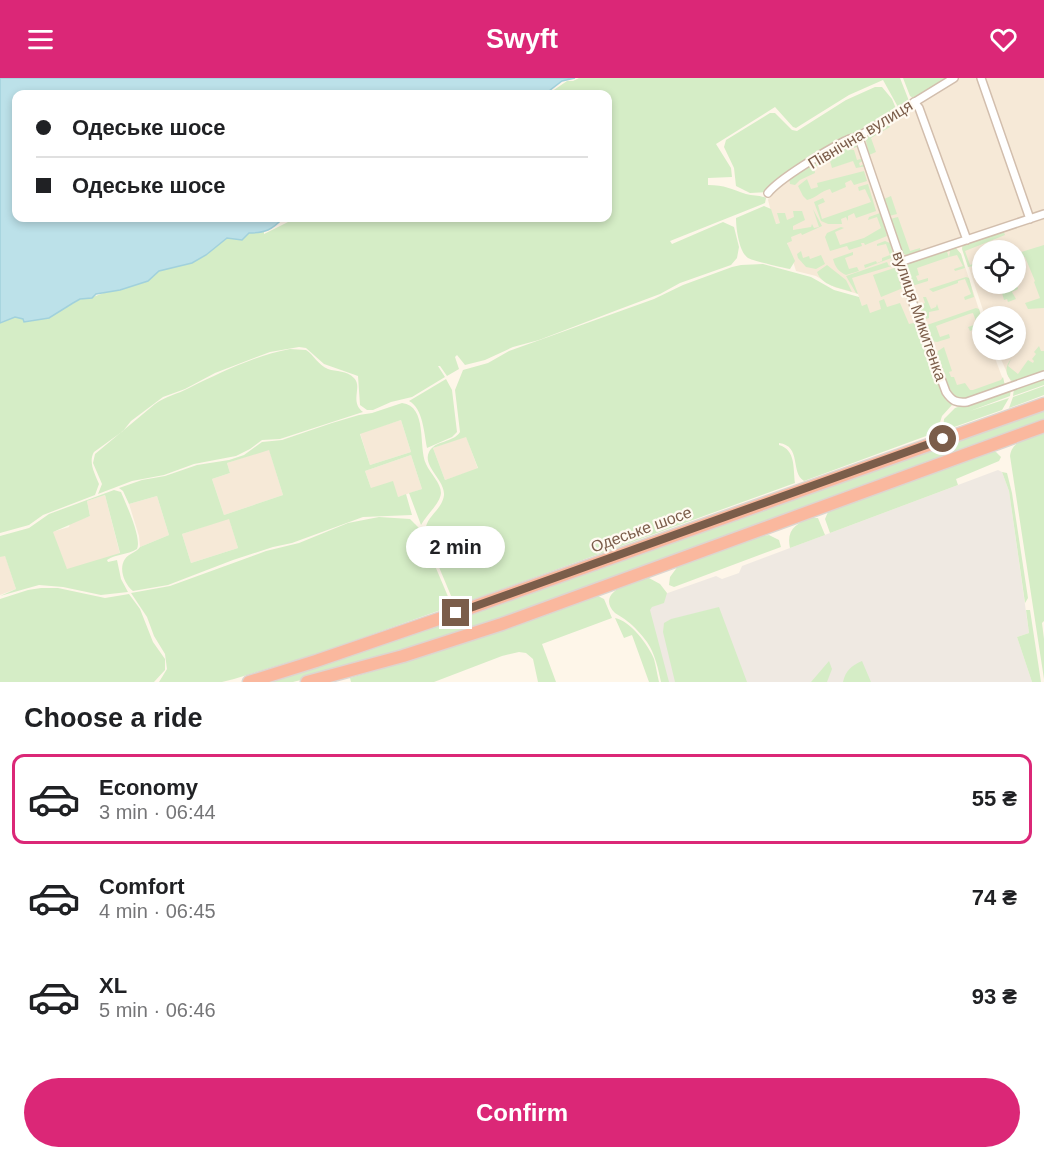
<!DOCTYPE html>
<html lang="en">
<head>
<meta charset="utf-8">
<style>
	:root { --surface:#fff; --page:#f2f2f2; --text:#202124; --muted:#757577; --line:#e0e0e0; --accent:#db2777 }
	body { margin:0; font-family:Helvetica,sans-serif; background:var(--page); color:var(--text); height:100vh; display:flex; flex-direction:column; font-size:22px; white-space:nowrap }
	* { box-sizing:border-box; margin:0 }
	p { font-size:20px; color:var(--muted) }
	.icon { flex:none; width:33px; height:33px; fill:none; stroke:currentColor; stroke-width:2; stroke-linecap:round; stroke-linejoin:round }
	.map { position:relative; height:604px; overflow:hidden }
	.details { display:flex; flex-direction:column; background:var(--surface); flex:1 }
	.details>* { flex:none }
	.banner { position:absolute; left:12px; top:12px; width:600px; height:132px; border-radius:12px; box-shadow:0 3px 9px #0003; display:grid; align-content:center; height:132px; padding:0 24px; background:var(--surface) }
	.controls { position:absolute; left:972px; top:162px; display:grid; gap:12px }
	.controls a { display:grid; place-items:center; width:54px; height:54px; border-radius:50%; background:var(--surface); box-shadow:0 3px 9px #0003; font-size:30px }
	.end { position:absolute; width:27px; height:27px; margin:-14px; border:8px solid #7b5d4a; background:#fff; box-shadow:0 0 0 3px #fff }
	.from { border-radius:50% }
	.bubble { position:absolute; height:42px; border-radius:21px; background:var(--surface); box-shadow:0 3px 9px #0003; font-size:20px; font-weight:800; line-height:42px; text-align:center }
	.banner b { display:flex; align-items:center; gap:21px; height:57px; font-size:22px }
	.banner b+b { border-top:2px solid var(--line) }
	.banner i { width:15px; height:15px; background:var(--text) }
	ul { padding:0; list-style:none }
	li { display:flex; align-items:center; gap:18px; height:90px; margin:0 12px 9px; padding:0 12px; border:3px solid transparent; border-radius:12px }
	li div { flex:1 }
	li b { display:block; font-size:22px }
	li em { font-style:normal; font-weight:800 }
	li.active { border-color:var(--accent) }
	li>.icon { width:54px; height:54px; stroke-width:1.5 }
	h2 { padding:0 24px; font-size:27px; line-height:72px }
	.primary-button { display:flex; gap:12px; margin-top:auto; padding:12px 24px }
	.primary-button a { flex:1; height:69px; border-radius:36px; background:var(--accent); color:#fff; font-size:24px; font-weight:800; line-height:69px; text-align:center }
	header { display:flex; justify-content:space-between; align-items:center; height:78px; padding:0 24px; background:var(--accent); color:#fff; font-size:27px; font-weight:800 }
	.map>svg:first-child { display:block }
	.residential { fill:#f6e9d7; fill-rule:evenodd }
	.industrial { fill:#efe9e2 }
	.green { fill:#d5edc6; fill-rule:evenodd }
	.water { fill:#bce1e9; stroke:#a1d1dc; stroke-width:1.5 }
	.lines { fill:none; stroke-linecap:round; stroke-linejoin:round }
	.street-casing { stroke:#d2bead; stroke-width:10 }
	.highway-casing { stroke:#ddd5d0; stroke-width:15 }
	.street { stroke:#fff; stroke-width:7 }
	.highway { stroke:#fab89e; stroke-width:12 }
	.route { stroke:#7b5d4a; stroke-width:8 }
	.labels { text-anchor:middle; stroke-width:4.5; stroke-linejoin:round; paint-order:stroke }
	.street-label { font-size:16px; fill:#7b5d4a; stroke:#fffaf1 }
</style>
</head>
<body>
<header><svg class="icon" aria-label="menu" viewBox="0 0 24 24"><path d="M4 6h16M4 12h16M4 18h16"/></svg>Swyft<svg class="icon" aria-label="heart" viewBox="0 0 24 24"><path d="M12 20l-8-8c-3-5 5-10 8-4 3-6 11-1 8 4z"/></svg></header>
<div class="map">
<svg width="1044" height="604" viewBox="0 0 1044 604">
	<rect width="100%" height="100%" fill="#fef6e9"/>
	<!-- residential -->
	<path class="residential" d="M958,0h21l46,138 -52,21 -6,-2 -47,-134z
		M983,0h61v134l-12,2z
		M910,29h7l46,129 -4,6 -54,14 -6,-10 -35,-108z
		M857,62l31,93 9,34 20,55 -8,3 -39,-12 -8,-7 -4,-12 -24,-7 -18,-11 -20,-5 -15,-48 -6,1 -2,-5 -5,-19 3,-10 74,-47z
		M1044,138v158l-33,8 -14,-32h19v-34h-31l-23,-69 1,-3zM982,172h34v34h-34z
		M956,170l5,6 21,65v31h10l13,35 -40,16 -9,-3 -7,-7 -45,-124 3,-3 13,-5z
		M401,342l10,32 -41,13 -10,-32z
		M466,358l12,33 -33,11 -12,-32z
		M269,371l14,46 -59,20 -12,-36 18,-6 -3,-10z
		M411,377l11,34 -24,8 -27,-9 -6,-17z
		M105,417l15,59 -53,16 -15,-38 17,-5 1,-4 20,-7 -3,-15z
		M157,418l12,39 -29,12 -1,-11 -10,-32z
		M229,440l9,30 -47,15 -9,-29z
		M5,477l11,34 -16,6v-38z"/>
	<!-- industrial -->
	<path class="industrial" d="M998,392l4,2 7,19 20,142 -12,4 15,45h-366l-21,-81 71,-25 6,3 17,-6 3,-7z"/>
	<!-- green -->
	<path class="green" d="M579,0h321l9,23 -7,7 -4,-1 -15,-27 -34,15 -53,33 -3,-1 -18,-20 -59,37 15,24 1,9 -24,1v7c17,0 23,4 38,9 7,2 14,1 20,4l-1,5 -95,38 2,3 51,-22 11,5 5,20 -2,11 -6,7 -51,18 -20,11 -40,15 -81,31 -26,7 -28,13 -20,5 -8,-10 -2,2 4,12 -12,7 -7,-10h-2l7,11 -33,20 -21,5 -18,8h-6l-7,-5 -2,-29 -34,-12 -18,-16 -7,-1 -29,5 -55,21 -30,16 -22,8 -32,24 -8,10 -29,21c-6,10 1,22 5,32l-4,11 -52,20 -14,10 -29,8v-210l15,-6 8,2 1,2 25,-3 31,-19h8l18,-7 14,-2 28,-9 11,-10 33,-8 14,-8 21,-17 14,1 8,-6 15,-1v2l32,-16h312v-124h-60l19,-13h6z
		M903,0h48l-38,20 -3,-2z
		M875,9h7l10,12 5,12 -131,81 -16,1 -14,-7 -2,-18 -10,-21 2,-7 44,-27h5l17,17 5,1 49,-31z
		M887,43l3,6 -19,11 5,14 -7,3 -4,-19z
		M852,62h5l3,6 -6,2 -2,-6 -6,3 1,4 7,1 3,10 7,-2 1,2 -6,3 1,3 6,-3 1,3 -11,2 -3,-7 -21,7 -2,-7 2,-10z
		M829,75l-2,7 -13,8 1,5 -15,7 -5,5 -5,-1 -1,-6z
		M864,93l3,10 -13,4 -3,-5 -6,3 1,4 -14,6 -2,-4c-9,2 -14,9 -23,11l-4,-4 -5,-10 9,-7 4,10 7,-2 -1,-4z
		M868,106l8,27 -20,7 -2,-5 -6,3v5l-2,-4 -5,2 1,5h-14l-7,-3 -7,-19 9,-4 2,4 -7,3 4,14 49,-17 -6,-13 -6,2 -1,-4z
		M891,118l6,18 -8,2 -5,-17z
		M764,128l7,3 5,15 4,-1 -3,-10h8l2,7 7,-3 -1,-6h9l3,9 -12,6v4l18,-3 1,-3 2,4 5,-1 -6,-18 9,17 -20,9 -1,-2 -10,4 1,4 -5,2 8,18 -5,8c-5,-1 -40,-9 -42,-11 -9,-6 -12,-30 -12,-40z
		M880,135l7,23 -22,9 -1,-2h-3l1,3 -13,4 -2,-4 -17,5 -5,-14 2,-4 14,-6 3,1 -9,4 5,13 24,-7 17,-10 -4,-11 -9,3 1,-3z
		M898,139l12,34 10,-3 1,4 -13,5 -5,-4 -13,-34z
		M1003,152l2,5 -40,16 5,14 8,-3 1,3 -11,2 -6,-18 1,-5z
		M885,163l5,2 4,14 -29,11 -1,-3 12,-4 1,2 5,-2v-3l8,-3 -4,-11 -9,2v-2z
		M1044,167v63l-16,1 -3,-6 15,-5 -6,-16 1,-1 -10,-24 -5,1 -2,-5z
		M953,169l3,1 5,6 4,14 -10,3 -1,-2 9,-3 -6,-11 -8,2 1,-6 -3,1 2,5 -32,11 2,7 -3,1 2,5 10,-3v3l-16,5 -2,-2 -5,-14 2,-6z
		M801,173l2,7 6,-2 1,3 11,-4 4,9 -9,5 -10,-2 -8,-9 -1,-4z
		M853,174v3l-8,3 4,11 8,-2 2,4 -13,4c-7,-3 -11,-8 -13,-16z
		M895,181v6l-43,13 6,16 -2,-1 -10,-17 41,-14 2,4 3,-2 -2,-3z
		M763,186l48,13 23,13 25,7 3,9 5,-2 3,9 11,-4 -2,-8 5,-2 3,8 13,-4 9,21 8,-2 10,28 -2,1 2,4 2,1 17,44 6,5 -10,11 -5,16 -133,49c-14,-9 -2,-35 -25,-38v2c17,5 14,23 16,38l-323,117 -15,4 -3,-1 -28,-67c-4,-19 16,-24 18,-41 1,-15 -22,-29 -15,-43 6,-12 24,-9 31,-20l-5,-42 8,-20 25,-7 21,-12 145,-52 29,-14 49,-18 9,-2zM466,359l12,31 -33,12 -12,-32z
		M827,187l19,15 6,12c-14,-5 -30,-6 -35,-20z
		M897,189l6,21 -22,9 -8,-22z
		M966,199l3,1 5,19 -9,3 -1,-3 7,-3 -6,-15 -7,2v2l-25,9 -4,-3z
		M1016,205l2,6 -6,3 4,7 -8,3 -1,-3 -3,1 -2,-7 8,-3 1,-6z
		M923,219h3l5,12 5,-2 1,-3 2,6 -10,2v6l-6,2 -5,-14 7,-3z
		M976,230l3,1 3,10v7l-12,5 -2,-4 9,-3 -4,-11 -4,1 -33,12 4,11 9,-3 1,4 -13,4 -6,-1 -4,-16z
		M1039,268l2,5h3v23l-30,9c-9,-7 -10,-15 -3,-24l-3,7 10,8 10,-14 5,3 1,-2 -2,-2 4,-5 -2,-2z
		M944,269l8,24 -3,1 2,5h3l3,8 8,-2 5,7h3l28,-10 2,-3 2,9c-51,19 -49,23 -68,-30l1,-5z
		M290,271l16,1c8,5 12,15 22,19 8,3 19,1 26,9 9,9 -5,23 9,34l-83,27 -18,1 -12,9 -14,7 -42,8 -30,11 -32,6 -34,13 4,-10 -9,-21 2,-9 60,-50c11,-8 23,-10 34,-16 33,-16 65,-32 101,-39z
		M1044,299v8l-31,11 1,-8z
		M446,301l6,11 5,42 -5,5 -25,11c-3,-15 -4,-40 -18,-47z
		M1044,308v9l-35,13 4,-11z
		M1011,311l-1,7 -40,15 39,-13 -7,12 -59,21 1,-12 11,-11z
		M402,325c26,3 16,44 24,61 4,9 15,19 15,29 -1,11 -15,22 -20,32l-12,-32 13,-4 -11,-34 -46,16 6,17 22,-7 5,16 8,-3 6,21 -49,2 -71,26 -19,4 -40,13 -65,25 -35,6c-8,-6 -15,-22 -8,-32 4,-6 11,-6 15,-12l29,-12 -12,-39 -28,8 -6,-13 -4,-3 23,-8 23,-4 32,-11 32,-5 15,-5 18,-13 20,-2 50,-17 27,-8 13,-2zM401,342l10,32 -41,13 -10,-31zM269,372l14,45 -59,20 -12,-36 18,-6 -3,-10zM229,441l9,29 -47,15 -9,-29z
		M1044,330v15l-562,204 -122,38 -67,17h-26z
		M1044,355v188l-2,2 2,16v40l-34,-223c2,-17 21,-18 34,-23z
		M991,373l5,1 5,5 -2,4 -43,18 2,6 -128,48 -5,-14 3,-7z
		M1002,394l5,1 5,20 16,105 -3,5 -16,-112z
		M114,412l7,2c5,12 21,46 16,57 -10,6 -21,5 -30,11l1,2 9,-2 4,19 7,13 -27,3 -38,-8 -24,-2 -39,11 16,-7 -11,-33 -5,1v-21l29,-8 20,-14zM105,417l15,58 -53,16 -14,-37 37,-16 -3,-15z
		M379,439l31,2 9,9 33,78 -127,45 -91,28 -12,3h-63l8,-13 -2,-15 -11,-18 -7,-19 -16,-24 39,-7 96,-35 33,-8 49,-20z
		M811,440h7l7,17 -35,13c-4,-18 6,-25 21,-30z
		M769,457l10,5 2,7 -107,40 -5,-2 1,-8 8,-11 83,-30z
		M649,500l11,6 7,9 -3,10 -12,4 -2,3 19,72h-8c-3,-14 -6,-28 -14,-40 -6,-8 -13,-16 -20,-21 -3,-3 -8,-5 -12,-8 -21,-21 19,-33 34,-35z
		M41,510h17l47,10 24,-4 11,15 13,33 12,17v11l-11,12h-154v-83l28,-9z
		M598,518l6,3 8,19 -70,26 14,38h-18l-5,-23 -7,-6 -7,-1 -17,4 -68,26h-83l-1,-4 79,-23z
		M719,529l28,75h-72l-12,-50 1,-9 7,-4z
		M1026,532h4l11,72h-9l-15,-45 12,-4z
		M615,540c15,3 33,26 39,41 2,7 3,15 5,23h-10l-17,-47 -8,3z
		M829,583l3,8 -5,13h-16z
		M862,583l9,21h-28c3,-12 8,-16 19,-21z"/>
	<!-- water -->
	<path class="water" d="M0,0h575l-13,3 -17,13h-529v124h267c-11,12 -18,15 -34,15l-7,7 -15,-2 -21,17 -14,8 -33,8 -11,10 -28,9 -24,4 -4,4 -12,1 -7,4 -24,15 -25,4 -1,-3 -8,-2 -15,6z"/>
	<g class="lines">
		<!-- street casing -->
		<g class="street-casing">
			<path id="street" d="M981,0l49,141
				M914,24l5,6 48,132
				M859,60l40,117 5,24 42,113c6,9 10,11 21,10l77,-27
				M768,115c12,-15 58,-42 77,-52 9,-5 13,-2 21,-9l88,-54
				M900,184l144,-48"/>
		</g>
		<!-- highway casing -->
		<g class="highway-casing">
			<path id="highway" d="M249,604l67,-21 140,-48 588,-209
				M307,604l96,-26 99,-32 542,-198"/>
		</g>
		<!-- street -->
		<use href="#street" class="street"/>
		<!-- highway -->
		<use href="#highway" class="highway"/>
	</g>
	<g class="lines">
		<!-- route -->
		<path class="route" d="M456,535l487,-174"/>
	</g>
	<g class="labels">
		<!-- street labels -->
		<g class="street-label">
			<text transform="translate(860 56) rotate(-31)" y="6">Північна вулиця</text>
			<text transform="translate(920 238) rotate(71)" y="6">вулиця Микитенка</text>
			<text transform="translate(641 451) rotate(-20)" y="6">Одеське шосе</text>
		</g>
	</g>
</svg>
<div class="controls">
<a><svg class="icon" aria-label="locate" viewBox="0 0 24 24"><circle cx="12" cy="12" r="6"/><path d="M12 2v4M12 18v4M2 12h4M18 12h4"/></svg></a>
<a><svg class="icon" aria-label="layers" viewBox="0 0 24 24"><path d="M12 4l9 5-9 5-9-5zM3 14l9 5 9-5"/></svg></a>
</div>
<i class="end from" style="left:943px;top:361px"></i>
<i class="end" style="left:456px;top:535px"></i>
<div class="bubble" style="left:406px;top:448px;width:99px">2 min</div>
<div class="banner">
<b><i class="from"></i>Одеське шосе</b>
<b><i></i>Одеське шосе</b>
</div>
</div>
<section class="details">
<h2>Choose a ride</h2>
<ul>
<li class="active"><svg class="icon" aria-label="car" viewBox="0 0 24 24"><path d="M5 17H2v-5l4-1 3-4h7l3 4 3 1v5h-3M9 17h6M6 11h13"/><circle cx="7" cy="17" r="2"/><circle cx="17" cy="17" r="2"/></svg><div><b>Economy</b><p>3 min · 06:44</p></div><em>55 ₴</em></li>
<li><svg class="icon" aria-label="car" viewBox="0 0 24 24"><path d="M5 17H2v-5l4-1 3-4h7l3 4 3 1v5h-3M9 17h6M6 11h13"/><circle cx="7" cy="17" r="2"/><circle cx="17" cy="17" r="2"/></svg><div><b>Comfort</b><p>4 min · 06:45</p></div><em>74 ₴</em></li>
<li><svg class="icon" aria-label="car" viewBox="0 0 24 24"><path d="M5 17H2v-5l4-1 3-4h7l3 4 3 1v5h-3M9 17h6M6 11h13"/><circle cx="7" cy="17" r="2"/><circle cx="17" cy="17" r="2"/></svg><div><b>XL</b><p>5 min · 06:46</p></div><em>93 ₴</em></li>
</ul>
<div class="primary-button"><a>Confirm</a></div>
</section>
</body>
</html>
